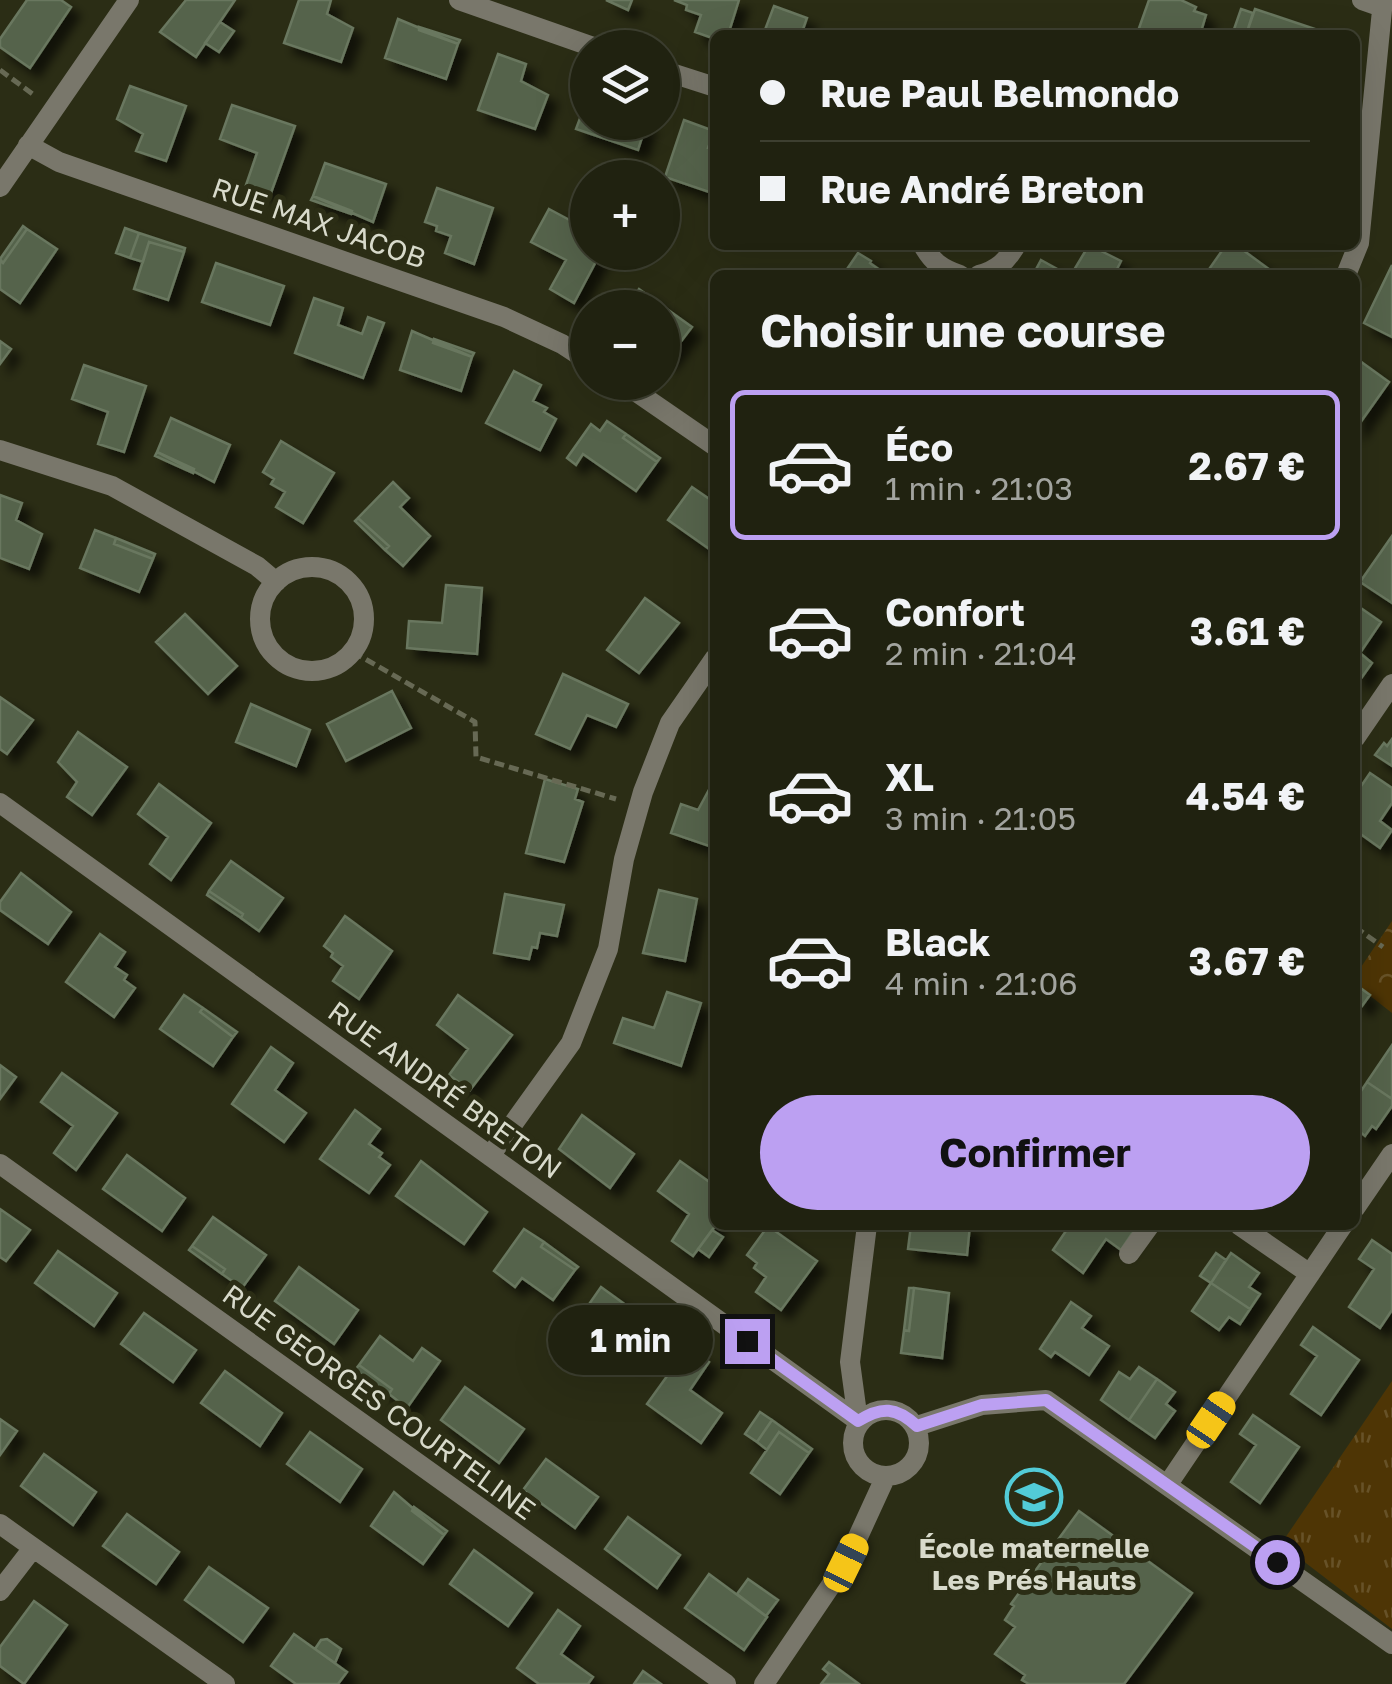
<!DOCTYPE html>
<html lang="fr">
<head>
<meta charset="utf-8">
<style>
	:root { --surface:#202210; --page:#2d2f1e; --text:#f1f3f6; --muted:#a2a49f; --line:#3d3f30; --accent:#bca0f2 }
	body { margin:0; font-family:"Golos Text",sans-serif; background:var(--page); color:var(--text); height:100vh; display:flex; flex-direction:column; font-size:38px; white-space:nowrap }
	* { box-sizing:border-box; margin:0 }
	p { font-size:32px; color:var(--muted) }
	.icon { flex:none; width:55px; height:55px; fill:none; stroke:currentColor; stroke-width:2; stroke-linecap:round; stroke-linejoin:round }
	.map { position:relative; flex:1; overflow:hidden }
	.sheet { position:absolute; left:710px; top:270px; width:650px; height:960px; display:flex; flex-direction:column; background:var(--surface); border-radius:15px; box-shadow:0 10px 40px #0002,0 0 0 2px var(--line) }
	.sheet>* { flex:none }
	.top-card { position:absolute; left:710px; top:30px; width:650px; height:220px; border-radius:15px; box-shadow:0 10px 40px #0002,0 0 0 2px var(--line); display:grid; align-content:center; height:220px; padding:0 50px; background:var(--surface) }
	.fabs { position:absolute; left:570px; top:30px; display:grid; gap:20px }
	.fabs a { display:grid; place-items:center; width:110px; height:110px; border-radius:50%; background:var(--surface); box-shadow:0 10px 40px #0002,0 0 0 2px var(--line); font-size:50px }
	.end { position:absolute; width:45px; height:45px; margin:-22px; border:12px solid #bca0f2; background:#111; box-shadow:0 0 0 5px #111 }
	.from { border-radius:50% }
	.bubble { position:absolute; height:70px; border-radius:35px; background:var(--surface); box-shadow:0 10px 40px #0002,0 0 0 2px var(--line); font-size:32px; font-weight:700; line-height:70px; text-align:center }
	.car { position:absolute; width:30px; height:60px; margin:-30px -15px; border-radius:12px; box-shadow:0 0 8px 2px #0007; background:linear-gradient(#f5c518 24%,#345 0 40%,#f5c518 0 76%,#345 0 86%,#f5c518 0) }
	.top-card b { display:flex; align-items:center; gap:35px; height:95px; font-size:38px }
	.top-card b+b { border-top:2px solid var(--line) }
	.top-card i { width:25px; height:25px; background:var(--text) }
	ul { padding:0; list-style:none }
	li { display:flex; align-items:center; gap:30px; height:150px; margin:0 20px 15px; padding:0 30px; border:5px solid transparent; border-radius:15px }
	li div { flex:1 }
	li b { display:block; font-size:38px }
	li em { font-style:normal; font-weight:700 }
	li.on { border-color:var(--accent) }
	li>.icon { width:90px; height:90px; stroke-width:1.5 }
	h2 { padding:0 50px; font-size:45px; line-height:120px }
	.button { display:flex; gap:20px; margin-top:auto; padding:20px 50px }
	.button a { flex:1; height:115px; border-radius:60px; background:var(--accent); color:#111; font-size:40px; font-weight:700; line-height:115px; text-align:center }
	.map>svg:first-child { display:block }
	.grass { fill:url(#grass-tufts) }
	.forest { fill:url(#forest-crowns) }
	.building { fill:#55634b; stroke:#69775f; stroke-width:2.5; filter:url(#shadow) }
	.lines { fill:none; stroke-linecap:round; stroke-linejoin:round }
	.path { stroke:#676954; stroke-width:5; stroke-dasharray:10 5; stroke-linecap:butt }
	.street { stroke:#79776b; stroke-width:20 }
	.route { stroke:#bca0f2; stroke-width:12 }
	.labels { text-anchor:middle; stroke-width:10; stroke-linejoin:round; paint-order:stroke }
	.street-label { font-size:28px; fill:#d8dacb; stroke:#2b2d15 }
	.poi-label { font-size:28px; font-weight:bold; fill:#d8dacb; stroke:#2b2d15 }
</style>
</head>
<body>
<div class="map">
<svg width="1392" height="1684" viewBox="0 0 1392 1684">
	<defs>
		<pattern id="grass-tufts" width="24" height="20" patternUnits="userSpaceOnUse" patternTransform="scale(2.5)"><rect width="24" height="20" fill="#4e3505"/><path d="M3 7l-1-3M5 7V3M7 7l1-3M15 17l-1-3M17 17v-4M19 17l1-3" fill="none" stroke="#675228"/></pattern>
		<pattern id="forest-crowns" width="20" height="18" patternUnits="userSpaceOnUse" patternTransform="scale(2.5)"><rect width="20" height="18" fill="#4e3505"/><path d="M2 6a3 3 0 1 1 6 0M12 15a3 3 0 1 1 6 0" fill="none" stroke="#675228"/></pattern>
		<filter id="shadow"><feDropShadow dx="9" dy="9" stdDeviation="5" flood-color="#0009"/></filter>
	</defs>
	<rect width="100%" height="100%" fill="#2b2d15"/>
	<!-- grass -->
	<path class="grass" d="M1392,1381v248l-111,-85z"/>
	<!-- forest -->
	<path class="forest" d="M1392,921v92l-37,-29v-8z"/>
	<!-- building -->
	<path class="building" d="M27,0h34l10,7 -41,61 -30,-21v-8z
		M186,0h49l-39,57 -36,-25z
		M299,0h32l-4,14 26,14 -12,34 -57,-19z
		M606,0h26l-4,10z
		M674,0h65l-11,35h-13v4l-20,-7 6,-17 -15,-5 1,-5z
		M1149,0h32l15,7 -2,4 12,4 -6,20h-49l-13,-4z
		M774,6l33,12 -6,17h-38z
		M1241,9l12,4 -7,22h-14z
		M1255,9l69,23 -1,3h-77z
		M398,19l60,25 -12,35 -61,-21z
		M220,22l14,9 -15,21 -14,-9z
		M419,27l41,13 -2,4 -39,-14z
		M498,54l28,10 -5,17 27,14 -13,34 -57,-19z
		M130,86l56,20 -20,55 -30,-10 7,-17 -26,-15z
		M588,97v25h59l-9,28 -62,-21z
		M232,105l63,21 -24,67 -25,-8 11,-32 -37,-14z
		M684,120l30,11 -6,17 7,2v44l-50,-17z
		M325,163l61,21 -13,38 -60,-26z
		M437,188l56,20 -19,56 -29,-11 6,-17 -15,-5 1,-5 -12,-4z
		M313,196l39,15 -1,3 -40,-14z
		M549,209l39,21v22h13l-27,51 -24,-14 16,-29 -35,-18z
		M23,226l4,3 -24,34 -3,-4z
		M125,228l14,5 -9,25 -14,-5z
		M27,229l30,20 -37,54 -20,-14v-28l3,2z
		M139,233l46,15 -1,4 -35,-10 -6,20 -13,-4z
		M149,242l35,10 -16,48 -34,-11z
		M1089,245l32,16 -7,14h-43z
		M1226,245h10l41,30h-72z
		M858,253l13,8 -1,2 17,12h-44z
		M1041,260l27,15h-35z
		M216,263l68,23 -14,39 -68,-23z
		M1392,265v72l-28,-14z
		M639,289l53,38 -26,34 -4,-3v-50h-36z
		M314,298l29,10 -5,17 24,9 6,-17 16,6 -21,55 -68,-25z
		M412,331l60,26 -11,34 -61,-21z
		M434,339l40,14 -2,4 -39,-14z
		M0,341l11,8 -11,15z
		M1360,361l29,21 -34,48v-62z
		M84,365l62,21 -22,66 -26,-8 10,-32 -36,-13z
		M514,371l27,14 -8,16 14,7 -3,4 12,7 -16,31 -54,-27z
		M171,418l59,27 -16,37 -57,-30z
		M607,421l19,13 -3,4 34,24 -21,29 -53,-37 -7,11 -9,-7 24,-34 9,7z
		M626,434l34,24 -3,4 -34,-24z
		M281,441l53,32 -31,50 -27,-16 9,-15 -14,-8 3,-5 -11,-7z
		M157,452l37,17 -1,4 -38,-17z
		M393,482l16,16 -9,9 30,29 -27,30 -18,-16 4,-4 -31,-28z
		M692,487l23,16v50l-47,-33z
		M0,495l22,8 -6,17 26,14 -13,35 -29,-11z
		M358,518l31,28 -4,4 -30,-29z
		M95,530l21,8 -2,6 39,15 -14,33 -59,-24z
		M1392,536v67l-32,-21z
		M116,538l39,16 -2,5 -39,-15z
		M446,585l36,3 -5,66 -70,-6 2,-27 33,2z
		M645,598l34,25 -40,50 -32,-23z
		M1355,604l26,18 -21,31 12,10 -12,17 -5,-4z
		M185,614l52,52 -29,28 -52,-52z
		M563,674l65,30 -12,23 -29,-12 -17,34 -34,-15z
		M392,691l19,37 -65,33 -19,-37z
		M0,697l33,23 -26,34 -7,-5z
		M251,704l59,26 -14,36 -60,-24z
		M78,732l49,35 -35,48 -25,-18 10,-15 -19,-20z
		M1392,739v27l-17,-11 9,-12 3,3z
		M1370,773l22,15v15l-12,18 12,9 -12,18 -25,-18v-35z
		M545,779l33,10 -3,10 8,3 -19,60 -38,-9z
		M159,784l52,39 -40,57 -21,-16 18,-27 -30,-23z
		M712,784l3,64 -44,-15 10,-29 17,6z
		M231,861l52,37 -24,33 -18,-13 2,-4 -34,-23z
		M21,873l50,39 -23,32 -48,-34v-8z
		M659,890l38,9 -12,62 -42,-8z
		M209,891l34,23 -2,4 -34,-23z
		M505,894l59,11 -7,31 -17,-3 -3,15 -5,-1 -3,12 -35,-6z
		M345,916l47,35 -33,48 -26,-18 10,-15 -12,-9 2,-4 -9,-7z
		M100,934l25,18 -10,15 12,8 -3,5 11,8 -21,29 -48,-35z
		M1355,984l15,11 -8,11 -7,-5z
		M667,992l34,11 -20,63 -67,-23 9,-25 31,10z
		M184,995l19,13 -3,4 33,25 -20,29 -53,-37z
		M458,995l54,40 -42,55 -21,-15 19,-26 -31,-24z
		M203,1008l34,24 -4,5 -33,-25z
		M1392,1045v54l-25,-17z
		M271,1047l22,16 -18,27 31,23 -22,29 -52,-38z
		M0,1065l16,12 -16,22z
		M62,1073l55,40 -41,57 -22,-17 19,-27 -32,-24z
		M1367,1082l25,17v7l-16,23 -4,-3 -7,10 -10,-8v-28z
		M355,1110l25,19 -11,15 13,9 -3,4 11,8 -21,28 -49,-34z
		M582,1115l52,39 -24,34 -51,-39z
		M127,1155l58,43 -23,33 -59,-42z
		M421,1161l66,51 -23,32 -68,-48z
		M680,1161l35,25 1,39 -23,31 -21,-15 17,-27 -31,-23z
		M0,1209l30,21 -24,31 -6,-4z
		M213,1217l53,38 -24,33 -20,-14 3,-5 -33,-23z
		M911,1225h59l-3,30 -59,-6z
		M1070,1225h52l11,7 -12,18 -15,-11 -23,34 -30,-23z
		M768,1226l49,35 -36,49 -25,-18 10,-15 -12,-9 3,-5 -10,-8z
		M524,1229l20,13 -3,5 34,23 -22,30 -31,-22 -7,9 -21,-16z
		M712,1230l11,7 -14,20 -11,-8z
		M1372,1240l20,14v56l-12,18 -31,-21 25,-38 -15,-10z
		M544,1242l34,25 -3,3 -34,-23z
		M192,1246l33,23 -3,5 -33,-24z
		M58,1251l59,42 -23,33 -59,-43z
		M1216,1253l10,7 -15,23 -11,-7z
		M1231,1253l28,20 -10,14 11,7 -10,15 -39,-26z
		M299,1267l59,43 -24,34 -59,-43z
		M1211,1283l39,26 -10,15 -11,-7 -10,13 -27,-19z
		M601,1287l58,42 -24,33 -57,-42z
		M909,1288h5l-5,43 -5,-1z
		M914,1288l35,5 -7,65 -41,-5 3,-23 5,1z
		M1071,1302l20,14 -9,12 27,18 -20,29 -34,-23 -4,5 -11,-8z
		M144,1313l52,37 -23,32 -52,-38z
		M1313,1327l46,33 -38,55 -30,-21 26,-38 -16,-11z
		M380,1336l33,25 9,-13 18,13 -33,47 -18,-14 3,-5 -33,-24z
		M688,1347l21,15 -19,28 32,23 -21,30 -54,-39z
		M359,1365l33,24 -3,5 -34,-24z
		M1139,1367l18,12 -28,41 -28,-20 18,-28 11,7z
		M225,1371l57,42 -22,33 -59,-43z
		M1157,1379l18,13 -9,12 9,7 -20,27 -26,-18z
		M465,1387l59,42 -25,34 -58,-43z
		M760,1412l12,8 -15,22 -12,-8z
		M1253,1415l46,32 -39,56 -29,-21 25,-37 -16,-11z
		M0,1419l17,12 -17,24z
		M772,1420l40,29 -3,4 -30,-21 -12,18 -10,-8z
		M310,1432l52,37 -22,33 -53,-38z
		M779,1432l30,21 -29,41 -29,-21z
		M44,1454l52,38 -23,33 -52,-39z
		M546,1459l52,38 -23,31 -52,-38z
		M394,1492l50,43 -21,29 -52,-38z
		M414,1507l33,24 -3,4 -32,-24z
		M1079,1511l113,82 -68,91h-95l-7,-4 3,-5 -30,-21 20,-27 -10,-7 9,-14 -3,-2z
		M127,1514l52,38 -23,32 -53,-38z
		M628,1517l52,38 -23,33 -52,-39z
		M474,1550l58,43 -24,33 -58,-42z
		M209,1567l59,41 -25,34 -58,-42z
		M709,1574l58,43 -23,33 -59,-42z
		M748,1579l30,21 -12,16 -29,-22z
		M34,1601l33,24 -43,59 -24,-18v-19z
		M558,1610l22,16 -19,28 32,23 -5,7h-49l-22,-16z
		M294,1634l53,38 -9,12h-42l-25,-18z
		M327,1639l14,10 -6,14 -20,-14 6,-9z
		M829,1662l30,22h-38l8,-10 -6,-5z
		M643,1671l18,13h-27z"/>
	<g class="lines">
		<!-- path -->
		<path class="path" d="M0,70l34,25
			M353,652l122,70 1,35 140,42
			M1355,927l28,20"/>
		<!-- street -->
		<path class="street" d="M459,0l137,48
			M1362,0l20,7
			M662,70l53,17
			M28,145l31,17 445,155 58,27 26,17
			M0,187l129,-187
			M923,245c9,17 19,24 37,30
			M979,275c18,-5 28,-14 37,-30
			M1346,275l13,-32 24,-243
			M622,382l93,64
			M0,450l112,36 145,80 19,16
			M260 619a52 52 0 1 1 104 0a52 52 0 1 1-104 0Z
			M1355,738l37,-54
			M0,803l858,618
			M490,1156l81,-113 37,-94 16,-90 19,-67 27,-69 45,-65
			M0,1164l726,520
			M1355,1208l37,-54
			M1239,1225l71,49
			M1129,1254l21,-29
			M853 1443a33 33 0 1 1 66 0a33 33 0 1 1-66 0Z
			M858,1421l-8,-59 17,-137
			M917,1426l65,-21 64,-5 346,244
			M1168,1484l175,-259
			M0,1524l225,160
			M0,1591l33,-43
			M764,1684l82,-121 39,-85"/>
	</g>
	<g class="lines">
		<!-- route -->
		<path class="route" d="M747,1341l111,80c24,-15 38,-14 59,5l65,-21 64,-5 231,162"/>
	</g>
	<!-- icons -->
	<defs>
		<g id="school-ring" transform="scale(2.875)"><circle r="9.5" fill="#2b2d15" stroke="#52cbd7" stroke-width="1.5"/><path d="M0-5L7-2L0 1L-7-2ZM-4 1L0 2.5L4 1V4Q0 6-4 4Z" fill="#52cbd7"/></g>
	</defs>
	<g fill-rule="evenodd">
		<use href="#school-ring" x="1034" y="1497"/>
	</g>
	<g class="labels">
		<!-- street labels -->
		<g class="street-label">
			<text transform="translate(319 223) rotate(19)" y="10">RUE MAX JACOB</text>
			<text transform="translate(445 1090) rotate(36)" y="10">RUE ANDRÉ BRETON</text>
			<text transform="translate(379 1402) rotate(36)" y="10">RUE GEORGES COURTELINE</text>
		</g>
		<!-- poi labels -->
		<g class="poi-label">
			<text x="1034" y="1558">École maternelle<tspan x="1034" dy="32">Les Prés Hauts</tspan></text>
		</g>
	</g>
</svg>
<div class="fabs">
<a><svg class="icon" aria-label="layers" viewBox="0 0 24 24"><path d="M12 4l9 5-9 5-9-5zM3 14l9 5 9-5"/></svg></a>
<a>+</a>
<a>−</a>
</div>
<i class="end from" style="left:1277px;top:1562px"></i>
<i class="end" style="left:747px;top:1341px"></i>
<div class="bubble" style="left:548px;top:1305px;width:165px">1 min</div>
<i class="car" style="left:1211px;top:1420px;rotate:34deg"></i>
<i class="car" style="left:846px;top:1563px;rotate:26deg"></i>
<div class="top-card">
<b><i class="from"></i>Rue Paul Belmondo</b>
<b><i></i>Rue André Breton</b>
</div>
<section class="sheet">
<h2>Choisir une course</h2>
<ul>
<li class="on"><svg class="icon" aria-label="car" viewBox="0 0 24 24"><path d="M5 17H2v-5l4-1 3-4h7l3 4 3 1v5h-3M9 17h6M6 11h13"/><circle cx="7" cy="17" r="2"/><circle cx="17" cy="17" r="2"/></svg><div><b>Éco</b><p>1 min · 21:03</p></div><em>2.67 €</em></li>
<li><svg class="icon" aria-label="car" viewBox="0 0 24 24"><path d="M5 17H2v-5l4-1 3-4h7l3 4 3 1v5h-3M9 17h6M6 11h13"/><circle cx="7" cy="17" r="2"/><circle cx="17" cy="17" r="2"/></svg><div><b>Confort</b><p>2 min · 21:04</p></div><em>3.61 €</em></li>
<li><svg class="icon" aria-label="car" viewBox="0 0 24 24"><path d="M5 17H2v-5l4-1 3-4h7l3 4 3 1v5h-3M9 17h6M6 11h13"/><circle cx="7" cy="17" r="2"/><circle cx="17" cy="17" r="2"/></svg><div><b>XL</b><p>3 min · 21:05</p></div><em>4.54 €</em></li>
<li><svg class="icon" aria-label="car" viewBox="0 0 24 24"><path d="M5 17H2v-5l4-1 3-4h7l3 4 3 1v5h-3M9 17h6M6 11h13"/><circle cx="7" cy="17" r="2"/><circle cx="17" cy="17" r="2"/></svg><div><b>Black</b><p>4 min · 21:06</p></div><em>3.67 €</em></li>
</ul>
<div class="button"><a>Confirmer</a></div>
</section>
</div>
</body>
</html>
